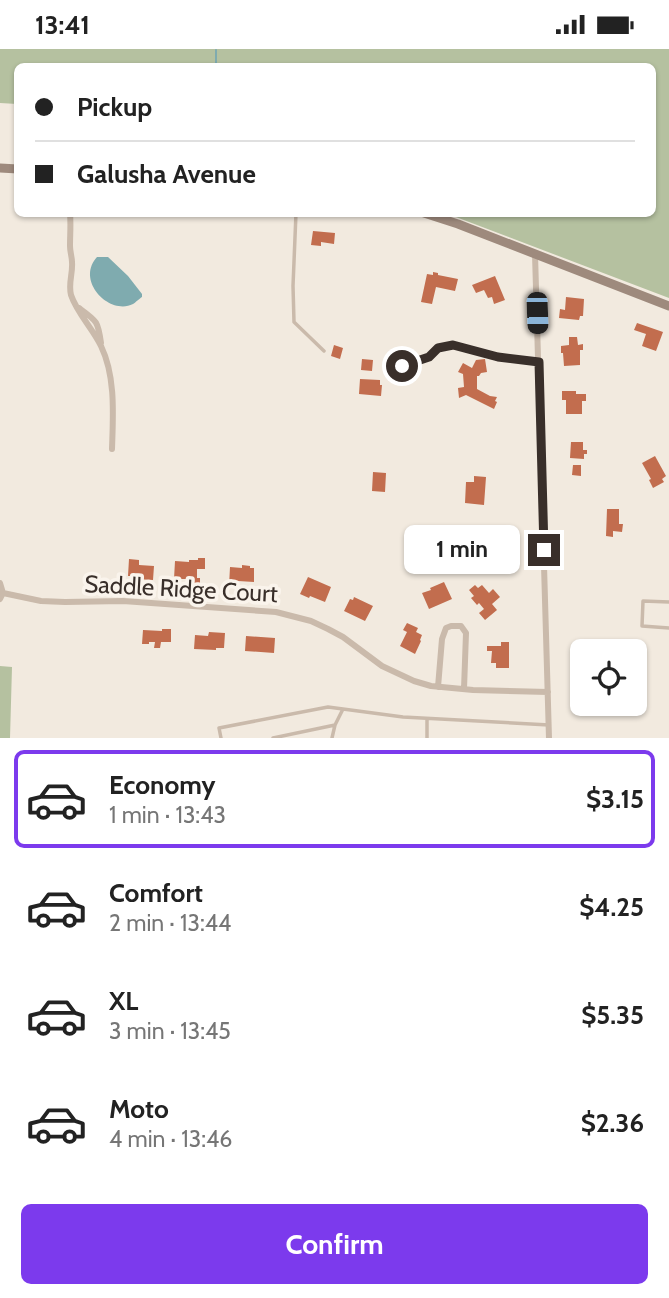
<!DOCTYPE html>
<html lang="en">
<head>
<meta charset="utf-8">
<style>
	:root { --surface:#fff; --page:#f2f2f2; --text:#222; --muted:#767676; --line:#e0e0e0; --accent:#7c3aed }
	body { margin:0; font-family:Cabin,sans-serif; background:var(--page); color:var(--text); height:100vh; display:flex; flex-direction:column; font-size:26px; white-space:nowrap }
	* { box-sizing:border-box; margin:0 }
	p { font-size:23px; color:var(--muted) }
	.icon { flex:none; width:38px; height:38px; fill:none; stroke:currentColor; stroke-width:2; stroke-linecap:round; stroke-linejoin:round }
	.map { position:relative; height:689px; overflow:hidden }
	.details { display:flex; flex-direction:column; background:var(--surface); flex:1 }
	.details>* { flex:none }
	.top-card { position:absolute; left:14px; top:14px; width:642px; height:154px; border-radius:10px; box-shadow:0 2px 5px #0004; display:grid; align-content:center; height:154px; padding:0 21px; background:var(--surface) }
	.buttons { position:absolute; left:570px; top:590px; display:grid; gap:14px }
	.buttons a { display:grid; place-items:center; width:77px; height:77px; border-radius:10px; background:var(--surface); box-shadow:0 2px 5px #0004; font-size:35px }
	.end { position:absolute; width:32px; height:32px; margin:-16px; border:9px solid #392f2a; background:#fff; box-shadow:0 0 0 4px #fff }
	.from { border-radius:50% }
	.bubble { position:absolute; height:49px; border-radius:10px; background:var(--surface); box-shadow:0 2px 5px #0004; font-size:23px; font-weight:800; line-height:49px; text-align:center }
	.car { position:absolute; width:21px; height:42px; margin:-21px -10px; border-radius:9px; box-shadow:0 0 5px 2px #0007; background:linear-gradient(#222 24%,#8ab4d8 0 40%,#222 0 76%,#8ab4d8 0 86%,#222 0) }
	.top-card b { display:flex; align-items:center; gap:24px; height:66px; font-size:26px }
	.top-card b+b { border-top:2px solid var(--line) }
	.top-card i { width:18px; height:18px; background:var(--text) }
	ul { padding:12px 0 0; list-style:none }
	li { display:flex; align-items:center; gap:21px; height:98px; margin:0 14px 10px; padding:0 7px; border:4px solid transparent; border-radius:10px }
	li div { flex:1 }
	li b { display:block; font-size:26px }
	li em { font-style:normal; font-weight:800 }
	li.current { border-color:var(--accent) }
	li>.icon { width:63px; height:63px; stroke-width:1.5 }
	.button { display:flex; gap:14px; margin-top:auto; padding:14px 21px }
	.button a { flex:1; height:80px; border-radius:10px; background:var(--accent); color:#fff; font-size:28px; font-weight:800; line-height:80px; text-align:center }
	.status { display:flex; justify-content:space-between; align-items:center; height:49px; padding:0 35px; background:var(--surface); direction:ltr }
	.status svg { height:19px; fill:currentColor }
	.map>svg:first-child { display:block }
	.green { fill:#b5c1a0 }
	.water { fill:#7fabaf }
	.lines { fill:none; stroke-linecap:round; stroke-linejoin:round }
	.stream { stroke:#7fabaf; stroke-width:2 }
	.building { fill:#c26d4e }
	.lane { stroke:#cabaab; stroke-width:3.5 }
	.street { stroke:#cabaab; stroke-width:6 }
	.secondary { stroke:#9e8a7d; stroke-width:9 }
	.route { stroke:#392f2a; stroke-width:9 }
	.labels { text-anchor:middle; stroke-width:7; stroke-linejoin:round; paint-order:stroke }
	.street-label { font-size:24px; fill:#392f2a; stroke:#faf4ec }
</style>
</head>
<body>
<div class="status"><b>13:41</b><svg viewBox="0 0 49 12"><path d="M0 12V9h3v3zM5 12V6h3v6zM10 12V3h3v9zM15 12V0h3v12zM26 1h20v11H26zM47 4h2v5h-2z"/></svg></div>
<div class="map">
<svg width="669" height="689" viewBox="0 0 669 689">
	<rect width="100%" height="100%" fill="#f2eadf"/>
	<!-- green -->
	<path class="green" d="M0,0h669v249l-221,-84 205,-1v-146h-574l-31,-3v2l-30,1 -1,37 -17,-1z
		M0,617l12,1 -2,71h-10z"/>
	<!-- water -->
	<path class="water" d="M97,208h11l20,19 14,18v3c-2,1 -7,6 -9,7 -23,12 -58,-23 -36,-47z"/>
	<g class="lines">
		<!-- stream -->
		<path class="stream" d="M216,1v17"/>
	</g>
	<!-- building -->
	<path class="building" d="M313,182l22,2 -1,11 -13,-2v4l-10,-1z
		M433,223l5,1v2l20,4 -3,12 -19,-4 -4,17 -11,-2 6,-28 6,1z
		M495,227l10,24 -11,4 -2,-7 -4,1 -4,-8 -8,3 -4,-8z
		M566,248l18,2 -1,17h-3l-1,4 -20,-2 1,-9 5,1z
		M637,274l26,9 -7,19 -14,-5 4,-12 -12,-4z
		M569,288h8l1,8 5,-1v6h-3v15l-16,1 -1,-13h-2v-7l8,-1z
		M334,296l9,3 -3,11 -9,-3z
		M362,310l11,1 -1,11 -11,-1z
		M485,310l2,13 -6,1 -2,3h-2v13l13,7 7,1 -2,4 2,1 -3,7 -28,-14 -7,3 -1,-10 6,-1 -1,-13 -5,-2 5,-9 9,5 4,-8z
		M360,330l20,1v5h2l-1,11 -22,-2z
		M562,342h14v3h10v7h-4v13h-16v-14h-4z
		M571,393h12v8h4v4h-3v5l-14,-1z
		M655,407l11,20 -4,3 2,3 -11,6 -4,-8 2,-1 -9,-16z
		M573,416h8v11l-9,-1z
		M373,423l13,1 -1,19 -13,-1z
		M474,427l12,1 -2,28 -19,-2 1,-21h8z
		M607,460h12v15h4l-1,8 -9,-1v6l-7,-1z
		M198,509h7v11h-8v9h3v6l-11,-1v-4h-15l1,-18 14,1v-2h9z
		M129,510l10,1v5l15,1 -1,14 -17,-1v-3h-8z
		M242,516l8,1v2h4v14l-16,-1v5h-9l1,-19 12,1z
		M308,528l23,10 -6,15 -15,-6 -1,2 -9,-4z
		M444,533l8,17 -23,10 -7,-16 9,-3 -1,-2z
		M475,536l3,3 4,-3 7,8 4,-4 7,8 -8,7 5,6 -12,10 -6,-7 5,-4 -5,-6 -2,2 -6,-7 3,-2 -5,-6z
		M354,548l19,9 -8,15 -21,-10 6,-12 3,1z
		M407,574l11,5 -2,4 6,3 -2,5 1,1 -6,13 -15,-8 7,-14 -4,-2z
		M162,580h9v13h-10l-1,6h-6l1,-6h-6v2h-7l1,-14 19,1z
		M209,583l16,1 -1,15h-8v2l-22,-1 1,-14 13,1z
		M246,587l29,2 -1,15 -29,-2z
		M501,593h8v26h-13v-5h-5l1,-12h-5v-5h14z"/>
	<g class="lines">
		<!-- lane -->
		<path class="lane" d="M296,164l-3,73 1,36 30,29
			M387,321l9,-1 19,-8 8,-1 6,-3 9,-9 9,-2 14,1 37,10 39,5
			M669,553l-26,-1 -1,25 27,2
			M221,689l-2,-10 109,-21 75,10 146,8
			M273,689l62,-13
			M332,689l3,-13 8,-16
			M427,689v-19"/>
		<!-- street -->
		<path class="street" d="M70,164c1,11 0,22 0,33 0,6 2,11 2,16 1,12 -4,21 -1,33 6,18 22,34 30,51 15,31 12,70 11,103
			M535,205l14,484
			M79,259c18,13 19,13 22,35
			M0,534l3,10 -3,6
			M3,544l38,8 24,1 58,-1 153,11 35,9 17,8 15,8 39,29 32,15 17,5 42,4 75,2
			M438,638l4,-48 4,-11 5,-2h10l5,7 -2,56"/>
		<!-- secondary -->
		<path class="secondary" d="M0,119l18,1
			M424,164l34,11 211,82"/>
	</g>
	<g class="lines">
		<!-- route -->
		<path class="route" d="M402,317l27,-9 9,-9 15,-3 45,12 41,5 5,188"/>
	</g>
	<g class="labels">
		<!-- street labels -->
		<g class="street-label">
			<text transform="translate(181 540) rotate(3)" y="8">Saddle Ridge Court</text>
		</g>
	</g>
</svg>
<div class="buttons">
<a><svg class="icon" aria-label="locate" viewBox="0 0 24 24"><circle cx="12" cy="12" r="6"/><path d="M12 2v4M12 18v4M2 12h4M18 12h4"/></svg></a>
</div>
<i class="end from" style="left:402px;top:317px"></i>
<i class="end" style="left:544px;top:501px"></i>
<div class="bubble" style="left:404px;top:476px;width:116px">1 min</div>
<i class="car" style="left:537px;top:264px;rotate:178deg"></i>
<div class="top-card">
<b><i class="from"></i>Pickup</b>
<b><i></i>Galusha Avenue</b>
</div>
</div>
<section class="details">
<ul>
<li class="current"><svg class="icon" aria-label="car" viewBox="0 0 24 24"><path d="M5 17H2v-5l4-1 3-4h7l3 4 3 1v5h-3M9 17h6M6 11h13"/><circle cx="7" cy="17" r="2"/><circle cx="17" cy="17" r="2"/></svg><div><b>Economy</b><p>1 min · 13:43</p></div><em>$3.15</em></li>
<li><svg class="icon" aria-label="car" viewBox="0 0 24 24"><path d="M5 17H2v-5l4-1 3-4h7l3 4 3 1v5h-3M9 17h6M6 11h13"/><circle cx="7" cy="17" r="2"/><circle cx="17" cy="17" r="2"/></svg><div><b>Comfort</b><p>2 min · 13:44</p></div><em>$4.25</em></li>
<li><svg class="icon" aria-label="car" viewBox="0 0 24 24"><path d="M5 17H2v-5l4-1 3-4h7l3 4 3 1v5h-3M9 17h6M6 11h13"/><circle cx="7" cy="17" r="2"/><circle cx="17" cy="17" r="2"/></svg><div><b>XL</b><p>3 min · 13:45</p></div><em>$5.35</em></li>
<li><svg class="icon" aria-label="car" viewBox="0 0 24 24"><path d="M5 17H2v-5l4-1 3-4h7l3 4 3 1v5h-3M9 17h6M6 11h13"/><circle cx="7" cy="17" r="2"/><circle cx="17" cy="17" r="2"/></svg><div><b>Moto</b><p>4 min · 13:46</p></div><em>$2.36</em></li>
</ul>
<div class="button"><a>Confirm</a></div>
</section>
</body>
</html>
